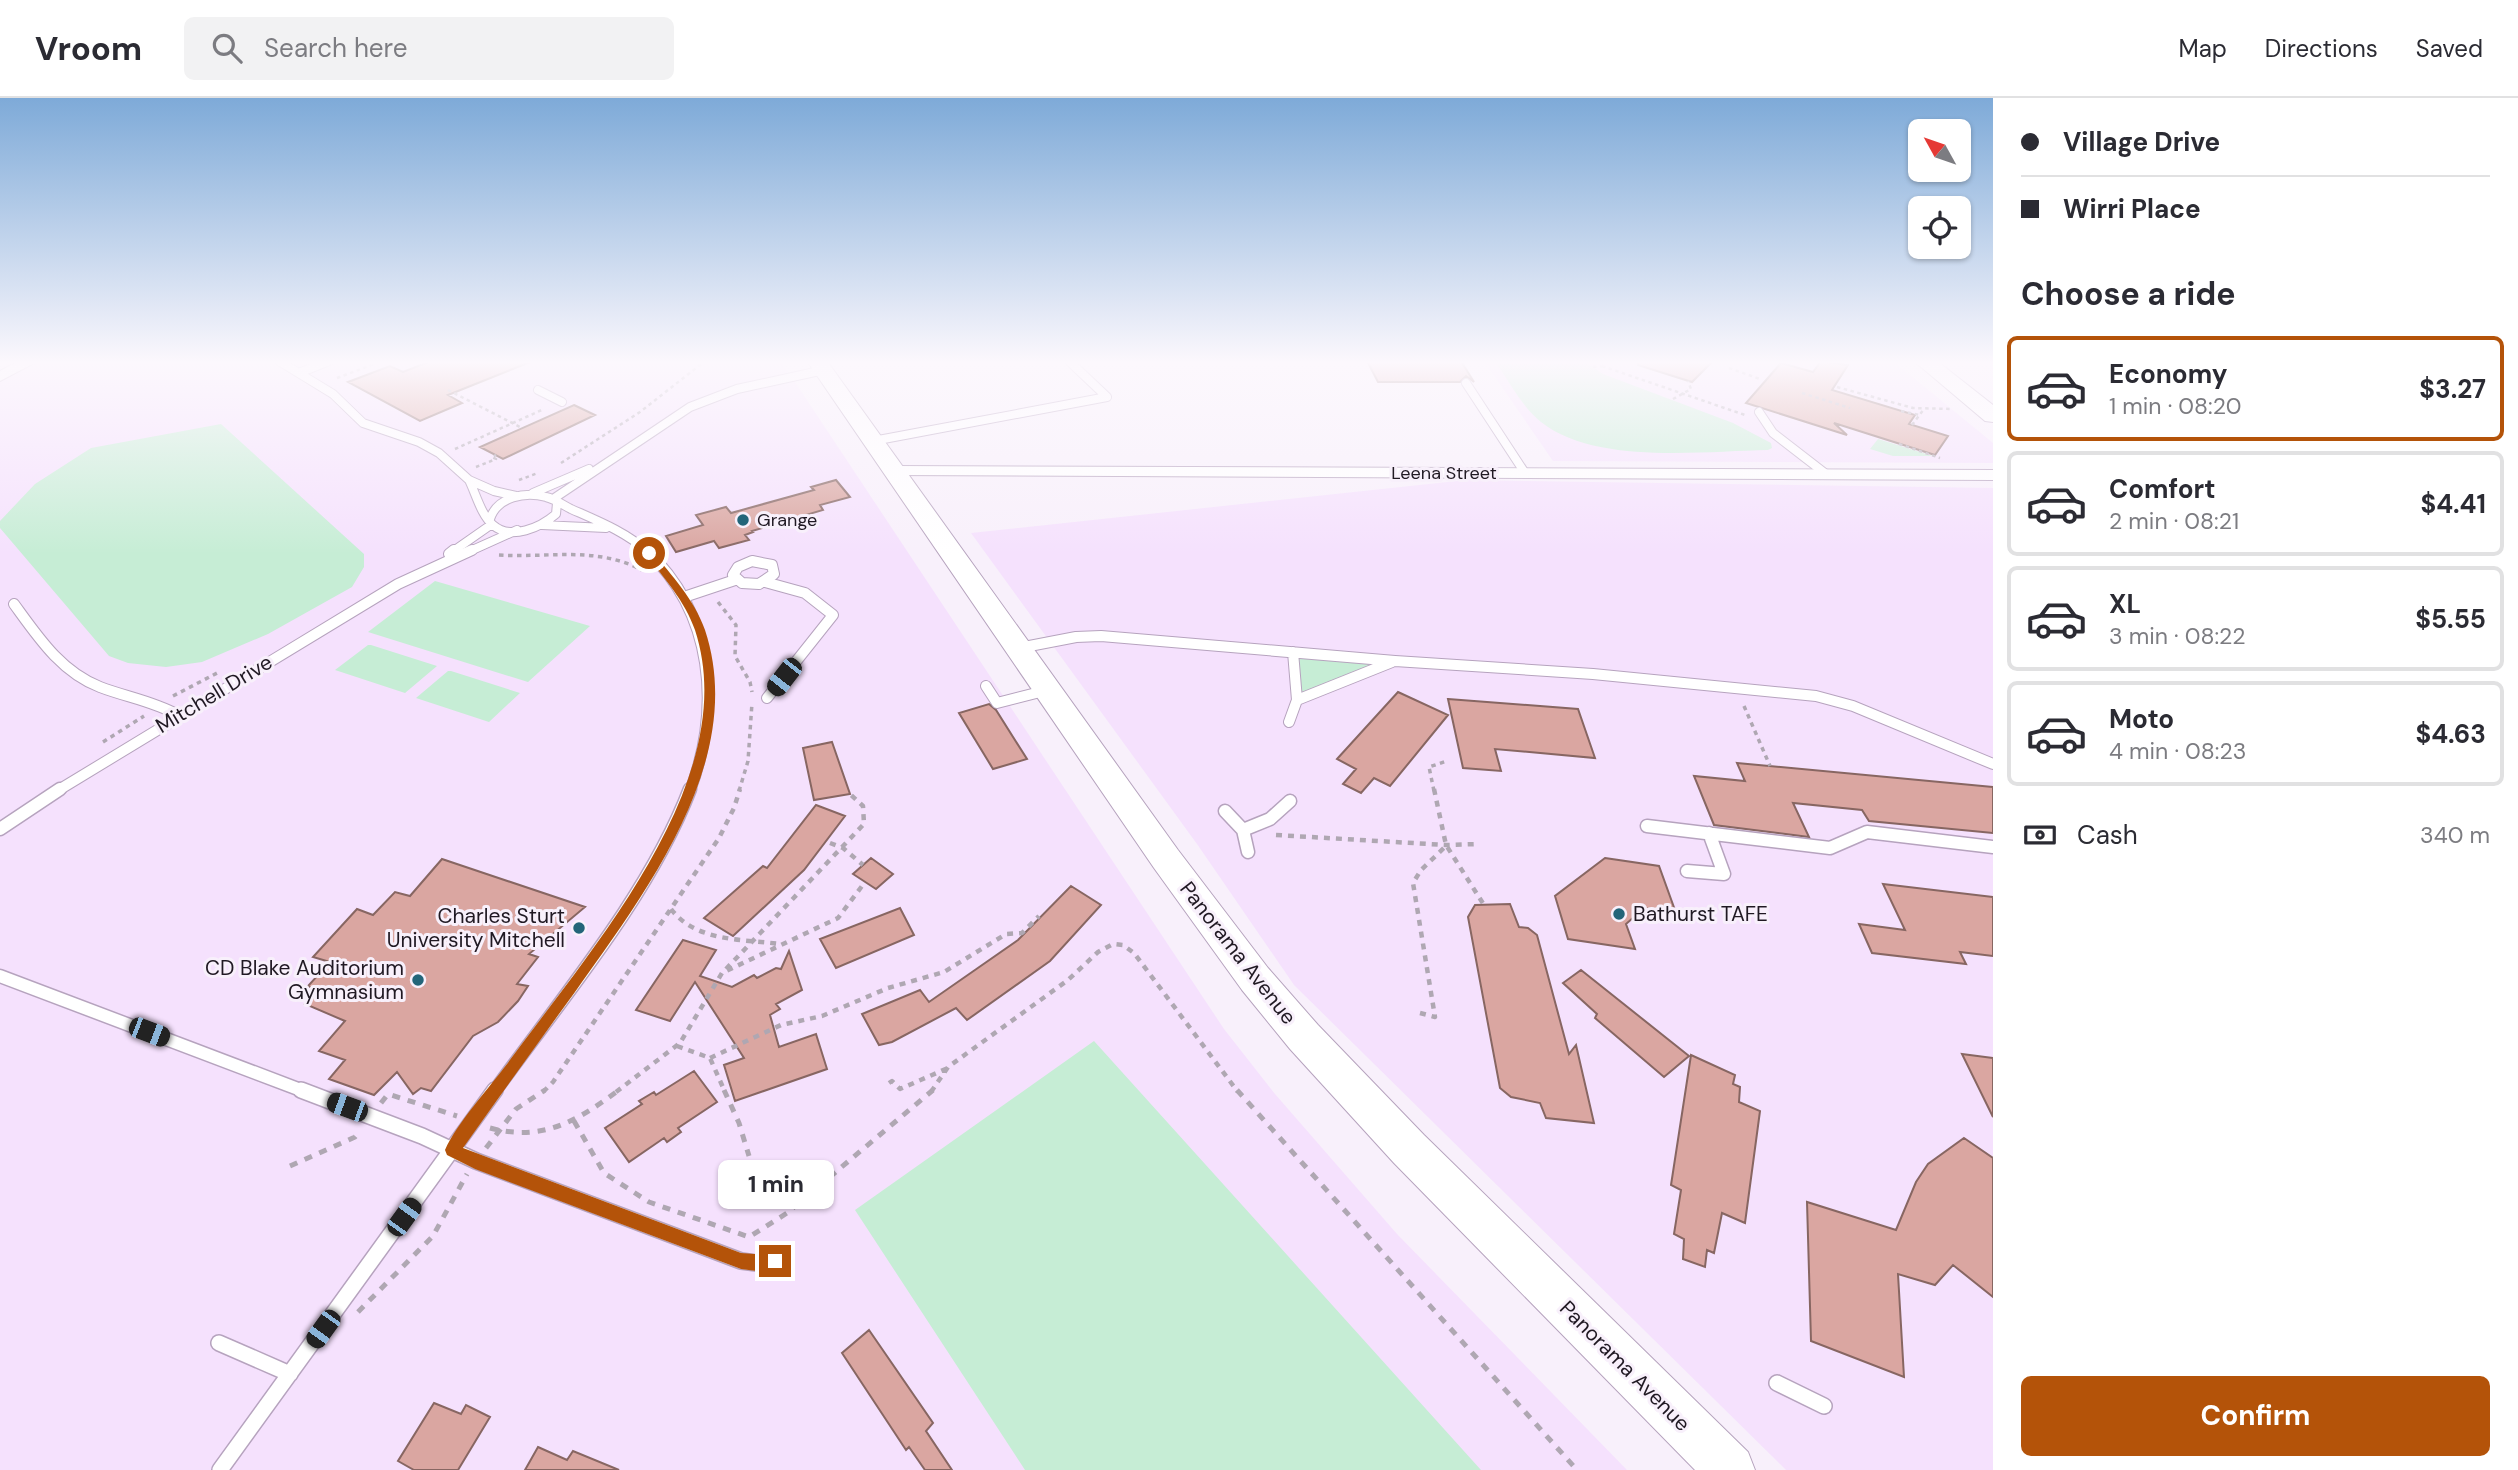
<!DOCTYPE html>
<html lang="en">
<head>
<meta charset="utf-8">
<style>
	:root { --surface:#fff; --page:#f2f2f3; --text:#2b2b33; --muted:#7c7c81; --line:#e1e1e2; --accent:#b45309 }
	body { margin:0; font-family:"DM Sans",sans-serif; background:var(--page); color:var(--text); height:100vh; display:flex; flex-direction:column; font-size:26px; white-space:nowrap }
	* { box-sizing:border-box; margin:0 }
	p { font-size:23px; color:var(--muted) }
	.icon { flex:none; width:38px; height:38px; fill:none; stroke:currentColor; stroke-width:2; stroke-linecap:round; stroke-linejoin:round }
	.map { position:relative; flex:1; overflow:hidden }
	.panel { display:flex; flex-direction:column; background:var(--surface); width:525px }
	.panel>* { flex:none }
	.banner { display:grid; align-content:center; height:154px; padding:0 28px; background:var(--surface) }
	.needle { width:46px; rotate:310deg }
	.fabs { position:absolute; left:1908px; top:21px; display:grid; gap:14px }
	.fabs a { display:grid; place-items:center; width:63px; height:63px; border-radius:10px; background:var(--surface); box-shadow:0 2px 5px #0004; font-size:35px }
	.end { position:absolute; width:32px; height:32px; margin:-16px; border:9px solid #b45309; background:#fff; box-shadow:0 0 0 4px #fff }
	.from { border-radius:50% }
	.bubble { position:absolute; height:49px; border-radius:10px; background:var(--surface); box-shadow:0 2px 5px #0004; font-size:23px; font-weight:700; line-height:49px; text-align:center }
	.car { position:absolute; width:21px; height:42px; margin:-21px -10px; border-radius:9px; box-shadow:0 0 5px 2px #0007; background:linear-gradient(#222 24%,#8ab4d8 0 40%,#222 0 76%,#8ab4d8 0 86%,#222 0) }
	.banner b { display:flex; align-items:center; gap:24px; height:66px; font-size:26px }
	.banner b+b { border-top:2px solid var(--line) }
	.banner i { width:18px; height:18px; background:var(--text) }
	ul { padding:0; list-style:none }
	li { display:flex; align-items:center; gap:21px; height:105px; margin:0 14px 10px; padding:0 14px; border:4px solid var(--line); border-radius:10px }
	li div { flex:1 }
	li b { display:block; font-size:26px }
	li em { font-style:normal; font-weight:700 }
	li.selected { border-color:var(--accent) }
	li>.icon { width:63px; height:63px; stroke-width:1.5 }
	h2 { padding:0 28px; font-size:32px; line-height:84px }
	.pay { display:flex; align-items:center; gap:18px; height:77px; padding:0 28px; font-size:26px }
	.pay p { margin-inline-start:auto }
	.primary-button { display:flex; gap:14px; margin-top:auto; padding:14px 28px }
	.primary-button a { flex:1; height:80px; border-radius:10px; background:var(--accent); color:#fff; font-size:28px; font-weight:700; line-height:80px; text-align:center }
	header { display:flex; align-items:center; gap:42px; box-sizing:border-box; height:98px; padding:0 35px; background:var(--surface); border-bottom:2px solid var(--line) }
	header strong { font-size:33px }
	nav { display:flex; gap:38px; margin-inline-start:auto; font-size:24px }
	.search { width:490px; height:63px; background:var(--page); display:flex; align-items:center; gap:18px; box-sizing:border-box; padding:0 24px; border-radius:10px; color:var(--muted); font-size:26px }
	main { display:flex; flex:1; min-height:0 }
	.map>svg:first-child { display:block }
	.built { fill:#f5e1fd }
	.green { fill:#c6edd5 }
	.building { fill:#daa6a1; stroke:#876662; stroke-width:2 }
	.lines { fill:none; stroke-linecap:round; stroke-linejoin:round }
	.lane-far3-casing { stroke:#b6a3be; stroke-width:10 }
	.lane-far2-casing { stroke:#b6a3be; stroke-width:12 }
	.lane-far1-casing { stroke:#b6a3be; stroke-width:15 }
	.lane-casing { stroke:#b6a3be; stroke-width:18 }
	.street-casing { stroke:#b6a3be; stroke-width:2 }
	.secondary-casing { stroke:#b6a3be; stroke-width:2 }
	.path-far3 { stroke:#afa7b2; stroke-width:2.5; stroke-dasharray:3.5 3.5; stroke-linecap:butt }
	.path-far2 { stroke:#afa7b2; stroke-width:3.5; stroke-dasharray:4.5 4.5; stroke-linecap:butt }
	.path-far1 { stroke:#afa7b2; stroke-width:4.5; stroke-dasharray:6 6; stroke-linecap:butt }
	.path { stroke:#afa7b2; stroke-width:5; stroke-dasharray:8 8; stroke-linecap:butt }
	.lane-far3 { stroke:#fff; stroke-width:8 }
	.lane-far2 { stroke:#fff; stroke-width:10 }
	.lane-far1 { stroke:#fff; stroke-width:12 }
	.lane { stroke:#fff; stroke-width:15 }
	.street { fill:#fff; fill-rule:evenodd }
	.secondary { fill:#fff; fill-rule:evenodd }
	.route { fill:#b45309 }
	.poi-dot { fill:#236579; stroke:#f8f0fb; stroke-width:2.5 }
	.labels { text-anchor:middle; stroke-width:6; stroke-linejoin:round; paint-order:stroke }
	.far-street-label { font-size:18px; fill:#201923; stroke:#f8f0fb }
	.far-poi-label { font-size:18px; fill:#201923; stroke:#f8f0fb; text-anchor:start }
	.street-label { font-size:21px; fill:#201923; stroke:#f8f0fb }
	.poi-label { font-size:21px; fill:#201923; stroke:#f8f0fb; text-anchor:end }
</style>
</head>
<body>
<header>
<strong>Vroom</strong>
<div class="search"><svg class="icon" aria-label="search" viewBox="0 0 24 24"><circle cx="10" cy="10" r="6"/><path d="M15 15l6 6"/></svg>Search here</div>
<nav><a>Map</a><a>Directions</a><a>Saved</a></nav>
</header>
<main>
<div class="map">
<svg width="1993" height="1372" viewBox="0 0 1993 1372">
	<rect width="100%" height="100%" fill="#f8f0fb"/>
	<!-- built -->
	<path class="built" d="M15,263h766l443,668 51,65 122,140 230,236h-1627v-1102z
		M1484,263h409l100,82v20l-440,-2z
		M1466,382l527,8v982h-207l-492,-485 -97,-141 -226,-311z"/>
	<!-- green -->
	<path class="green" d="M1495,263h89l19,13 130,49 38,20 1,5 -4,2c-66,1 -173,15 -227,-28 -19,-15 -32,-41 -46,-61z
		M221,326l143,130v13l-12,20 -84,47 -66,28 -36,5 -38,-4 -19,-7 -109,-128v-7l35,-37 56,-36z
		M1878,341l55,17h-40l-23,-7z
		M435,483l155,45 -62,56 -160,-50z
		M368,547h3l66,21 -32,27 -70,-23z
		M1293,554l102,9 -98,39z
		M448,573h3l69,22 -31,29 -73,-24z
		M1094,943l387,429h-456l-170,-260z"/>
	<!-- building -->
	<path class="building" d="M431,263h99v1l-82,33 14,8 -42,18 -72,-39 42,-16 13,6z
		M1367,263h94l13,21 -8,-6 -6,6h-82z
		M1638,263h75l-21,21 -54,-17z
		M1821,263l27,4 -16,25 83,25 -6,9 39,12 -13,19 -101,-32 13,12 -101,-32 35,-40 32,9z
		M574,307l21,10 -92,44 -23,-12z
		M836,382l14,17 -30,8 3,5 -71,21 1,1 -8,3 4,5 -30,8 -5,-7 -38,11 -10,-16 37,-11 -7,-10 30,-8 5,6 83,-23 -3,-3z
		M1398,594l50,23 -58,71 -16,-8 -13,15 -18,-9 13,-15 -19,-10z
		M1448,601l130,10 17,49 -100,-9 6,22 -38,-3z
		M989,606l7,6 31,49 -34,10 -34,-56z
		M832,644l18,52 -36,6 -11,-52z
		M1737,665l256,24v46l-124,-12 -7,-11 -69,-7 16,34 -95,-12 -20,-49 51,5z
		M816,707l29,11 -41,54 -71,66 -29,-18 59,-52 4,2z
		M871,760l22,16 -17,15 -23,-15z
		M1605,760l54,8 17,47 -32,-5 -18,16 9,25 -67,-10 -13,-43z
		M442,761l143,48 -56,47 9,3 -21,27 11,2 -10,15 -20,21 -25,14 -42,55 -10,-3 -8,6 -16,-22 -23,23 -45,-16 16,-19 -26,-9 26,-30 -40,-17 13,-14 -10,-4 22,-24 -17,-5 44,-48 16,6 22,-23 15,4z
		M1883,786l110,13v59l-33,-4 6,12 -94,-11 -13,-29 46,6z
		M1071,788l30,19 -51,56 -83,59 -11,-12 -64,34 -13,3 -17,-31 58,-24 9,12 89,-62z
		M1510,806l9,23 9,1 9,7 32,119 7,-9 18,78 -48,-5 -6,-15 -29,-6 -11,-9 -32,-171 7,-12z
		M900,810l14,27 -78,33 -16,-29z
		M683,842l33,10 -16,26 32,11 22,-12 3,3 19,-10 5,1 8,-18 13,39 -26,14 4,5 -10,6 9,32 37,-13 11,35 -92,32 -11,-36 20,-7 -49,-76 -25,39 -34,-11z
		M1581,872l108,86 -25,21 -69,-59 2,-4 -34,-31z
		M1962,956l31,4v59z
		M1691,957l44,20 -2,9 7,3 -1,15 21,9 -15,112 -23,-10 -8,40 -7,-3 -2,17 -22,-8 1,-20 -10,-5 7,-44 -10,-5z
		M694,973l23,31 -39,26 3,4 -14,10 -3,-4 -35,24 -24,-34 37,-24 -3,-3 15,-9 2,3z
		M1964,1040l29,20v139l-40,-32 -18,20 -37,-11 6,103 -93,-36 -4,-139 89,28 20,-48 12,-18z
		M869,1232l64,93 -7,8 26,39h-27l-16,-23 -3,3 -64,-97z
		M434,1305l27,11 5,-9 24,12 -32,53h-44l-16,-9z
		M538,1349l29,13 6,-9 46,19h-94z"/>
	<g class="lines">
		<!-- lane-far3 casing -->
		<g class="lane-far3-casing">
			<path id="lane-far3" d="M279,263l54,33 30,29 56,19 20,11 30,27 25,11 22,5
				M299,275l30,-12
				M1466,285l59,90
				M538,292l24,12
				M1759,314l14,21 53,41
				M873,343l234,-44 -38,-36
				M469,382c7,14 12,35 24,45 18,16 48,2 63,-11l1,-11
				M533,395l56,-24
				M553,401l137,-92 47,-18 87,-19
				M490,421c7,-22 35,-28 56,-22 9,2 17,8 25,12 27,12 55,23 77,43
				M542,427l64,3
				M452,454l40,-28
				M468,454l49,-22"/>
		</g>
		<!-- lane-far2 casing -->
		<g class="lane-far2-casing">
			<path id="lane-far2" d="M646,452c68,63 75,158 44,241
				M449,456l5,-4
				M752,463l20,4 2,9 -15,10 -17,-1 -9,-8 5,-8z
				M765,484l40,11 28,22 -66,83
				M684,499l51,-17
				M14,506c24,33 47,68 86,83 26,10 53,14 78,28
				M1019,550l57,-11 25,-1 294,25 198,13 223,22 37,10 140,58
				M986,588l11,17 51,-13
				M1297,602l95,-38
				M1289,624l8,-22 -4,-48
				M57,693l341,-207 74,-34"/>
		</g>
		<!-- lane-far1 casing -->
		<g class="lane-far1-casing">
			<path id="lane-far1" d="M1225,713l18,19 5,22
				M1647,728l183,22 37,-16 126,15
				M0,731l60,-40
				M1243,732l27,-11 20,-18
				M1687,773l37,3 -15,-41
				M0,878l306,116
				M494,994c67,-93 155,-196 196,-303"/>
		</g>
		<!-- lane casing -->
		<g class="lane-casing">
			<path id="lane" d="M301,992l121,46 54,25 265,100 23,3 11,-3
				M219,1245l71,31
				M1777,1285l47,23
				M220,1372l275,-380"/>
		</g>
		<!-- street casing -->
		<g class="street-casing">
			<path id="street" d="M19,263h19l-38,20v-10z
				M895,368l1098,4v10l-1104,-5 -2,-4 2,-4z"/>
		</g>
		<!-- secondary casing -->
		<g class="secondary-casing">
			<path id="secondary" d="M807,263h20l351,489 90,118 50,57 106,110 324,317 7,18h-60l-301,-307 -104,-114 -48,-59 -88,-122z
				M1914,263h23l56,44v17l-8,-1z"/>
		</g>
		<!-- path-far3 -->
		<path class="path-far3" d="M1602,268l143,49
			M1593,269l9,-1 -3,-5
			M1729,270l31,11
			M337,280l37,-14
			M1837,289l76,21 39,1
			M448,292l74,38
			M1802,295l48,15
			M1673,301l18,-10 -3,-8
			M1901,313l19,4
			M1912,327l12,-16
			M1899,346l41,14
			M455,351l89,-40
			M561,365l79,-51 65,-51
			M476,369l20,-8 -4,-2 4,-2
			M519,382l19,-7"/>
		<!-- path-far2 -->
		<path class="path-far2" d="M499,457c50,3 97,-9 143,15
			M718,504l18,23 -1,31 15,26 2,10
			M173,598l46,-24
			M1744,608l26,60
			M103,644l41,-26
			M739,693l9,-30 4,-58
			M1434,693l-5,-24 18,-6"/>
		<!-- path-far1 -->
		<path class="path-far1" d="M1434,691l12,56 38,60
			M1276,737l170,10 32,-1
			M830,745l13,5 20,17
			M671,811c25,33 71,30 109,35
			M726,871l138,-145 -1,-18 -13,-12
			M1420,915l15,4 -22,-134 8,-13 25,-24
			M677,948l33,12 15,34
			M710,960l71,-33 41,-9 66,-28 56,-16 62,-38 16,-1 17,-17
			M889,985l3,-2 8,8 48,-21
			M543,994l10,-10 166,-244 15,-30 6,-19
			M616,994l64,-49 42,-70 116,-55 27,-36
			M931,994l17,-25 120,-87 30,-28 15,-8 10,1 11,8 104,139"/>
		<!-- path -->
		<path class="path" d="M724,992l15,33 10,33
			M1237,992l340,380
			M381,1005l7,-9 69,22
			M574,1023l30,52 45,29 100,35 38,-24 146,-123
			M490,1030c53,14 87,-7 129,-38
			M486,1050l30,-39 29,-19
			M290,1068l65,-29 5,-6
			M358,1214l75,-76 34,-62"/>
		<!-- lane-far3 -->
		<use href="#lane-far3" class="lane-far3"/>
		<!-- lane-far2 -->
		<use href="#lane-far2" class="lane-far2"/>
		<!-- lane-far1 -->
		<use href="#lane-far1" class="lane-far1"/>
		<!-- lane -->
		<use href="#lane" class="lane"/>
		<!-- street -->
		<use href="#street" class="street"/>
		<!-- secondary -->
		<use href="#secondary" class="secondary"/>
	</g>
	<!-- sky -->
	<linearGradient id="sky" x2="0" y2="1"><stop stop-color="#7eaad8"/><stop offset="0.58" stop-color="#fcf8fd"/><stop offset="1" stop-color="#fcf8fd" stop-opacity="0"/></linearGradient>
	<rect width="1993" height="456" fill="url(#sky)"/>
	<!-- route -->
	<path class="route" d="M646,453h6c20,25 42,48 53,79 43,130 -60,263 -130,362 -38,52 -75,104 -112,156l278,105 40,3 2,5 -2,6 -17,5 -23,-3 -266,-100 -28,-14 -2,-5c12,-27 44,-62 62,-86 82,-113 237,-284 188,-434 -10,-29 -31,-52 -49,-75z"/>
	<!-- markers -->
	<g class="poi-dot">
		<circle cx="743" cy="422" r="7"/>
		<circle cx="1619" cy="816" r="7"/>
		<circle cx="579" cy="830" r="7"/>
		<circle cx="418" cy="882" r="7"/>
	</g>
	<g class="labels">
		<!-- far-street labels -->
		<g class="far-street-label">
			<text x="1444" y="381">Leena Street</text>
		</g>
		<!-- far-poi labels -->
		<g class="far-poi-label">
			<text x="757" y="428">Grange</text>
		</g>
		<!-- street labels -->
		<g class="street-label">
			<text transform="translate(214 596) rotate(-31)" y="7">Mitchell Drive</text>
			<text transform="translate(1238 855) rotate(52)" y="7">Panorama Avenue</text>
			<text transform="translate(1625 1268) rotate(45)" y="7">Panorama Avenue</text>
		</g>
		<!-- poi labels -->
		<g class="poi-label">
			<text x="1633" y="823" text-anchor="start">Bathurst TAFE</text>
			<text x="565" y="825">Charles Sturt<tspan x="565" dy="24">University Mitchell</tspan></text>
			<text x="404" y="877">CD Blake Auditorium<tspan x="404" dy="24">Gymnasium</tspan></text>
		</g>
	</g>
</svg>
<div class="fabs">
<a><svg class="needle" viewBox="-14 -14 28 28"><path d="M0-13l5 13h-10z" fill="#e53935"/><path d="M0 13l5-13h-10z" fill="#7c7c81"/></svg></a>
<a><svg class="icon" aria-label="locate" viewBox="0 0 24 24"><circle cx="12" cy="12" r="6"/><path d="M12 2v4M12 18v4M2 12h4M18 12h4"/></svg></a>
</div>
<i class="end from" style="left:649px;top:455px"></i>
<i class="end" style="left:775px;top:1163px"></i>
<div class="bubble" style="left:718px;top:1062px;width:116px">1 min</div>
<i class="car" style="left:784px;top:579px;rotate:218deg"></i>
<i class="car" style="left:149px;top:934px;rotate:111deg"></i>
<i class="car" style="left:347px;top:1009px;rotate:290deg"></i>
<i class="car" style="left:404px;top:1119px;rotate:36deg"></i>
<i class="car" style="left:323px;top:1231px;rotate:216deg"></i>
</div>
<section class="panel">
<div class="banner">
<b><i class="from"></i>Village Drive</b>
<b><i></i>Wirri Place</b>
</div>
<h2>Choose a ride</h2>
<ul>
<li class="selected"><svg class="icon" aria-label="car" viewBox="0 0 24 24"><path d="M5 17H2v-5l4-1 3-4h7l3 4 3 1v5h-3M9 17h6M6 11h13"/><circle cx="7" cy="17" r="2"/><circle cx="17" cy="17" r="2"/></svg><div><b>Economy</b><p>1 min · 08:20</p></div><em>$3.27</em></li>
<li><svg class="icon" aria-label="car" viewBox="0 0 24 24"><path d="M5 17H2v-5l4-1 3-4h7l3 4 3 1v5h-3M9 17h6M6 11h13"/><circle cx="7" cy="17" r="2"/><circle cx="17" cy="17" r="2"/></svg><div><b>Comfort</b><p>2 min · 08:21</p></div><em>$4.41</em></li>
<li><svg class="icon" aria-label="car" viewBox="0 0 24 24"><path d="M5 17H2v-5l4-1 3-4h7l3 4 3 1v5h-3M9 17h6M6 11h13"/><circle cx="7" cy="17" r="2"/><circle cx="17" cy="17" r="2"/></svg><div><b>XL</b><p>3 min · 08:22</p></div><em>$5.55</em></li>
<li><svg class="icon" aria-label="car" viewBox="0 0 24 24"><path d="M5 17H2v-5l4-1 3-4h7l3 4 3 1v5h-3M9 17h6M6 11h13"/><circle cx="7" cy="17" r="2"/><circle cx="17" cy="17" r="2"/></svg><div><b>Moto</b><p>4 min · 08:23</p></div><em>$4.63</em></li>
</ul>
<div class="pay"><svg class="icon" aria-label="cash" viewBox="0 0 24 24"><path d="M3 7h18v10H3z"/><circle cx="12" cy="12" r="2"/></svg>Cash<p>340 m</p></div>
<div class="primary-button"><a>Confirm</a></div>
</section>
</main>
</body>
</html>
